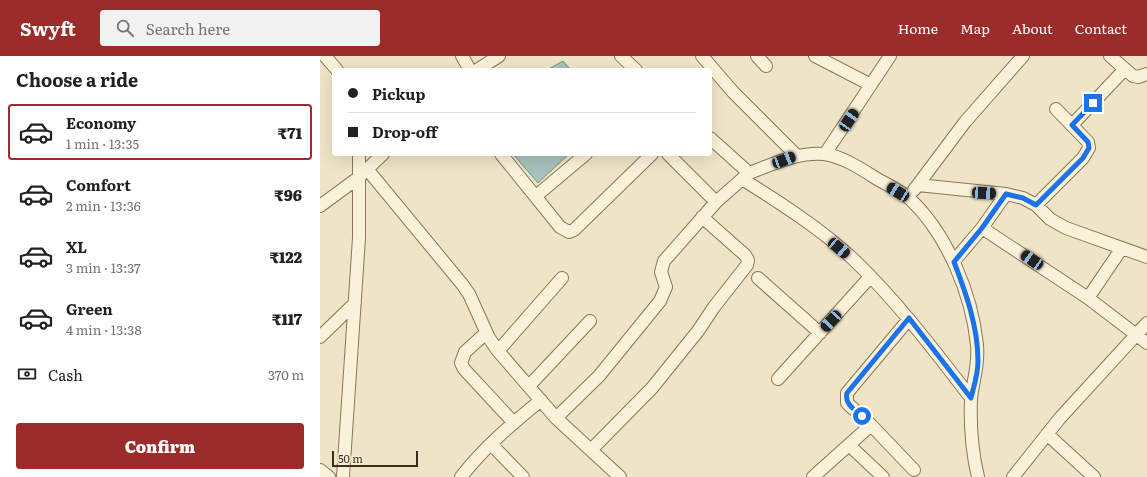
<!DOCTYPE html>
<html lang="en">
<head>
<meta charset="utf-8">
<style>
	:root { --surface:#fff; --page:#f2f2f2; --text:#202124; --muted:#757577; --line:#e0e0e0; --accent:#9b2c29 }
	body { margin:0; font-family:Literata,serif; background:var(--page); color:var(--text); height:100vh; display:flex; flex-direction:column; font-size:15px; white-space:nowrap }
	* { box-sizing:border-box; margin:0 }
	p { font-size:13px; color:var(--muted) }
	.icon { flex:none; width:22px; height:22px; fill:none; stroke:currentColor; stroke-width:2; stroke-linecap:round; stroke-linejoin:round }
	.map { position:relative; flex:1; overflow:hidden }
	.drawer { display:flex; flex-direction:column; background:var(--surface); width:320px }
	.drawer>* { flex:none }
	.top-card { position:absolute; left:12px; top:12px; width:380px; height:88px; border-radius:4px; box-shadow:0 4px 16px #0002; display:grid; align-content:center; height:88px; padding:0 16px; background:var(--surface) }
	.scale { position:absolute; left:12px; bottom:10px; width:86px; box-sizing:border-box; padding-left:4px; border:2px solid #3b2d1f; border-top:0; font-size:11px; line-height:14px; white-space:nowrap; color:#3b2d1f; -webkit-text-stroke:3px #f6eed5; paint-order:stroke }
	.end { position:absolute; width:18px; height:18px; margin:-9px; border:5px solid #1a73e8; background:#fff; box-shadow:0 0 0 2px #fff }
	.from { border-radius:50% }
	.car { position:absolute; width:12px; height:24px; margin:-12px -6px; border-radius:5px; box-shadow:0 0 3px 1px #0007; background:linear-gradient(#222 24%,#8ab4d8 0 40%,#222 0 76%,#8ab4d8 0 86%,#222 0) }
	.top-card b { display:flex; align-items:center; gap:14px; height:38px; font-size:15px }
	.top-card b+b { border-top:1px solid var(--line) }
	.top-card i { width:10px; height:10px; background:var(--text) }
	ul { padding:0; list-style:none }
	li { display:flex; align-items:center; gap:12px; height:56px; margin:0 8px 6px; padding:0 8px; border:2px solid transparent; border-radius:4px }
	li div { flex:1 }
	li b { display:block; font-size:15px }
	li em { font-style:normal; font-weight:800 }
	li.on { border-color:var(--accent) }
	li>.icon { width:36px; height:36px; stroke-width:1.5 }
	h2 { padding:0 16px; font-size:18px; line-height:48px }
	.pay { display:flex; align-items:center; gap:10px; height:44px; padding:0 16px; font-size:15px }
	.pay p { margin-inline-start:auto }
	.cta { display:flex; gap:8px; margin-top:auto; padding:8px 16px }
	.cta a { flex:1; height:46px; border-radius:4px; background:var(--accent); color:#fff; font-size:16px; font-weight:800; line-height:46px; text-align:center }
	header { display:flex; align-items:center; gap:24px; box-sizing:border-box; height:56px; padding:0 20px; background:var(--accent); color:#fff }
	header strong { font-size:19px }
	nav { display:flex; gap:22px; margin-inline-start:auto; font-size:14px }
	.search { width:280px; height:36px; background:var(--page); display:flex; align-items:center; gap:10px; box-sizing:border-box; padding:0 14px; border-radius:4px; color:var(--muted); font-size:15px }
	main { display:flex; flex:1; min-height:0 }
	.map>svg:first-child { display:block }
	.water { fill:#a7c3bb; stroke:#6d918a }
	.lines { fill:none; stroke-linecap:round; stroke-linejoin:round }
	.minor-casing { stroke:#8b765a; stroke-width:14 }
	.minor { stroke:#faf1d9; stroke-width:12 }
	.route { stroke:#1a73e8; stroke-width:5 }
</style>
</head>
<body>
<header>
<strong>Swyft</strong>
<div class="search"><svg class="icon" aria-label="search" viewBox="0 0 24 24"><circle cx="10" cy="10" r="6"/><path d="M15 15l6 6"/></svg>Search here</div>
<nav><a>Home</a><a>Map</a><a>About</a><a>Contact</a></nav>
</header>
<main>
<section class="drawer">
<h2>Choose a ride</h2>
<ul>
<li class="on"><svg class="icon" aria-label="car" viewBox="0 0 24 24"><path d="M5 17H2v-5l4-1 3-4h7l3 4 3 1v5h-3M9 17h6M6 11h13"/><circle cx="7" cy="17" r="2"/><circle cx="17" cy="17" r="2"/></svg><div><b>Economy</b><p>1 min · 13:35</p></div><em>₹71</em></li>
<li><svg class="icon" aria-label="car" viewBox="0 0 24 24"><path d="M5 17H2v-5l4-1 3-4h7l3 4 3 1v5h-3M9 17h6M6 11h13"/><circle cx="7" cy="17" r="2"/><circle cx="17" cy="17" r="2"/></svg><div><b>Comfort</b><p>2 min · 13:36</p></div><em>₹96</em></li>
<li><svg class="icon" aria-label="car" viewBox="0 0 24 24"><path d="M5 17H2v-5l4-1 3-4h7l3 4 3 1v5h-3M9 17h6M6 11h13"/><circle cx="7" cy="17" r="2"/><circle cx="17" cy="17" r="2"/></svg><div><b>XL</b><p>3 min · 13:37</p></div><em>₹122</em></li>
<li><svg class="icon" aria-label="car" viewBox="0 0 24 24"><path d="M5 17H2v-5l4-1 3-4h7l3 4 3 1v5h-3M9 17h6M6 11h13"/><circle cx="7" cy="17" r="2"/><circle cx="17" cy="17" r="2"/></svg><div><b>Green</b><p>4 min · 13:38</p></div><em>₹117</em></li>
</ul>
<div class="pay"><svg class="icon" aria-label="cash" viewBox="0 0 24 24"><path d="M3 7h18v10H3z"/><circle cx="12" cy="12" r="2"/></svg>Cash<p>370 m</p></div>
<div class="cta"><a>Confirm</a></div>
</section>
<div class="map">
<svg width="827" height="421" viewBox="0 0 827 421">
	<rect width="100%" height="100%" fill="#efe4c5"/>
	<!-- water -->
	<path class="water" d="M243,5l8,9h-24z
		M193,98h56l-31,29z"/>
	<g class="lines">
		<!-- minor casing -->
		<g class="minor-casing">
			<path id="minor" d="M5,0l12,14
				M142,0l8,14
				M301,0l15,14
				M382,0l31,36 63,63
				M437,0l9,10
				M495,0l56,29
				M790,0l23,20 5,1 9,-3
				M157,14l22,-14
				M752,69l52,-55
				M390,82l39,35c25,-9 48,-21 75,-19 17,2 36,14 50,23 11,7 26,13 36,22 37,35 62,95 67,146 2,22 -4,34 -6,54 -1,25 1,53 7,78
				M181,98l59,73 9,5 5,-2 78,-76
				M348,98l48,48
				M505,98l65,-98
				M47,113l95,115 7,10 20,44 9,13 58,67 64,59
				M422,123c37,23 79,50 111,80 44,42 81,91 118,139
				M598,129l88,9 17,4 13,7 14,14 16,9 81,29
				M594,134l51,-68 58,-66
				M216,140l50,-42
				M716,149l47,-47 6,-10 -1,-6 -32,-33
				M0,150l38,-28 25,-24
				M662,172l106,70 59,45
				M634,205l28,-33 24,-34
				M438,222l62,55
				M768,242l34,-50
				M166,277l-21,19 -4,11 3,6 50,54
				M0,281l35,-34
				M178,295l64,-73
				M458,323l92,-102
				M209,330l61,-65
				M236,362l43,-42 61,-75 6,-14 -5,-15 3,-11 52,-59 33,-29
				M551,369l43,45
				M727,378l47,43
				M171,388l32,33
				M529,389l34,32
				M272,393l60,-61 46,-57 16,-24 33,-42 1,-5 -3,-5 -43,-38
				M0,414l9,7
				M23,421l16,-239v-84
				M141,421c23,-30 51,-53 80,-77
				M493,421l58,-52 -24,-22v-10l62,-74
				M693,421l47,-59 87,-95"/>
		</g>
		<!-- minor -->
		<use href="#minor" class="minor"/>
	</g>
	<g class="lines">
		<!-- route -->
		<path class="route" d="M542,360c-7,-6 -18,-12 -15,-23l62,-75 62,80c3,-12 7,-24 7,-37 0,-34 -12,-68 -24,-99l28,-34 24,-34 17,4 13,7 47,-47 6,-10 -1,-6 -16,-17 21,-22"/>
	</g>
</svg>
<div class="scale">50 m</div>
<i class="end from" style="left:542px;top:360px"></i>
<i class="end" style="left:773px;top:47px"></i>
<i class="car" style="left:529px;top:64px;rotate:34deg"></i>
<i class="car" style="left:464px;top:104px;rotate:69deg"></i>
<i class="car" style="left:578px;top:136px;rotate:302deg"></i>
<i class="car" style="left:664px;top:137px;rotate:93deg"></i>
<i class="car" style="left:519px;top:192px;rotate:130deg"></i>
<i class="car" style="left:712px;top:204px;rotate:304deg"></i>
<i class="car" style="left:511px;top:265px;rotate:223deg"></i>
<div class="top-card">
<b><i class="from"></i>Pickup</b>
<b><i></i>Drop-off</b>
</div>
</div>
</main>
</body>
</html>
